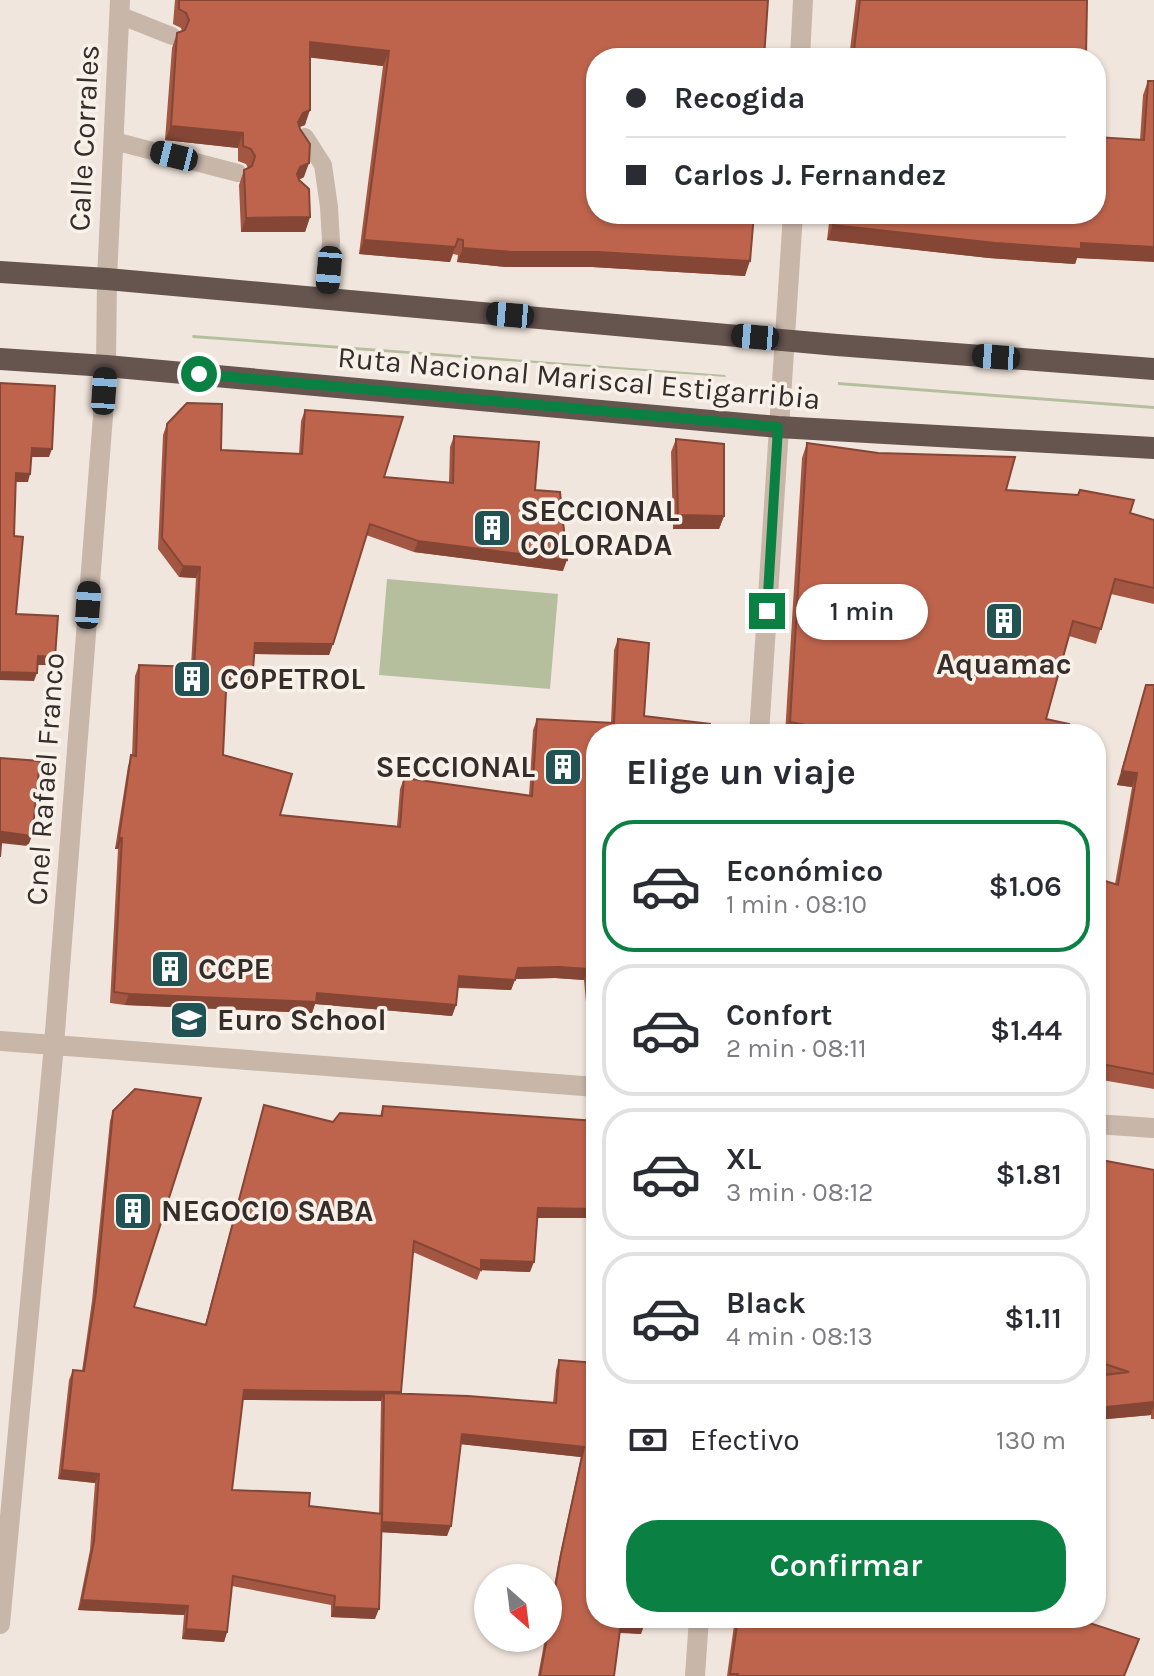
<!DOCTYPE html>
<html lang="es">
<head>
<meta charset="utf-8">
<style>
	:root { --surface:#fff; --page:#f2f2f3; --text:#2b2b33; --muted:#7c7c81; --line:#e1e1e2; --accent:#0b8043 }
	body { margin:0; font-family:Karla,sans-serif; background:var(--page); color:var(--text); height:100vh; display:flex; flex-direction:column; font-size:30px; white-space:nowrap }
	* { box-sizing:border-box; margin:0 }
	p { font-size:26px; color:var(--muted) }
	.icon { flex:none; width:44px; height:44px; fill:none; stroke:currentColor; stroke-width:2; stroke-linecap:round; stroke-linejoin:round }
	.map { position:relative; flex:1; overflow:hidden }
	.panel { position:absolute; left:586px; top:724px; width:520px; height:904px; display:flex; flex-direction:column; background:var(--surface); border-radius:32px; box-shadow:0 2px 6px #0004 }
	.panel>* { flex:none }
	.top-card { position:absolute; left:586px; top:48px; width:520px; height:176px; border-radius:32px; box-shadow:0 2px 6px #0004; display:grid; align-content:center; height:176px; padding:0 40px; background:var(--surface) }
	.needle { width:52px; rotate:152deg }
	.tools { position:absolute; left:474px; top:1564px; display:grid; gap:16px }
	.tools a { display:grid; place-items:center; width:88px; height:88px; border-radius:50%; background:var(--surface); box-shadow:0 2px 6px #0004; font-size:40px }
	.end { position:absolute; width:36px; height:36px; margin:-18px; border:10px solid #0b8043; background:#fff; box-shadow:0 0 0 4px #fff }
	.from { border-radius:50% }
	.bubble { position:absolute; height:56px; border-radius:28px; background:var(--surface); box-shadow:0 2px 6px #0004; font-size:26px; font-weight:600; line-height:56px; text-align:center }
	.car { position:absolute; width:24px; height:48px; margin:-24px -12px; border-radius:10px; box-shadow:0 0 6px 2px #0007; background:linear-gradient(#222 24%,#8ab4d8 0 40%,#222 0 76%,#8ab4d8 0 86%,#222 0) }
	.top-card b { display:flex; align-items:center; gap:28px; height:76px; font-size:30px }
	.top-card b+b { border-top:2px solid var(--line) }
	.top-card i { width:20px; height:20px; background:var(--text) }
	ul { padding:0; list-style:none }
	li { display:flex; align-items:center; gap:24px; height:132px; margin:0 16px 12px; padding:0 24px; border:4px solid var(--line); border-radius:32px }
	li div { flex:1 }
	li b { display:block; font-size:30px }
	li em { font-style:normal; font-weight:600 }
	li.active { border-color:var(--accent) }
	li>.icon { width:72px; height:72px; stroke-width:1.5 }
	h2 { padding:0 40px; font-size:36px; line-height:96px }
	.pay { display:flex; align-items:center; gap:20px; height:88px; padding:0 40px; font-size:30px }
	.pay p { margin-inline-start:auto }
	.action { display:flex; gap:16px; margin-top:auto; padding:16px 40px }
	.action a { flex:1; height:92px; border-radius:32px; background:var(--accent); color:#fff; font-size:32px; font-weight:600; line-height:92px; text-align:center }
	.map>svg:first-child { display:block }
	.green { fill:#b5bf9e }
	.lines { fill:none; stroke-linecap:round; stroke-linejoin:round }
	.service { stroke:#c8b6a9; stroke-width:18 }
	.minor { stroke:#c8b6a9; stroke-width:20 }
	.tertiary { stroke:#c8b6a9; stroke-width:20 }
	.trunk { stroke:#66544e; stroke-width:22 }
	.wall { fill:#a35642; fill-rule:evenodd }
	.shaded-wall { fill:#854636 }
	.building { fill:#be644d; stroke:#854636; stroke-width:2 }
	.route { stroke:#0b8043; stroke-width:10 }
	.labels { text-anchor:middle; stroke-width:7; stroke-linejoin:round; paint-order:stroke }
	.street-label { font-size:30px; fill:#362c29; stroke:#f8f1e9 }
	.poi-label { font-size:30px; font-weight:bold; fill:#362c29; stroke:#f8f1e9; text-anchor:start }
</style>
</head>
<body>
<div class="map">
<svg width="1154" height="1676" viewBox="0 0 1154 1676">
	<rect width="100%" height="100%" fill="#f1e6dd"/>
	<!-- green -->
	<path class="green" d="M193,335l532,40 1,2 -533,-39 -1,-2z
		M838,382l316,24v3l-316,-24z
		M387,579l171,15 -8,95 -171,-14z"/>
	<g class="lines">
		<!-- service -->
		<path class="service" d="M119,15l53,21
			M305,137l18,28 6,42 2,35 -5,56
			M114,141l124,32"/>
		<!-- minor -->
		<path class="minor" d="M0,1041l54,4
			M1096,1124l58,4
			M695,1676l4,-58"/>
		<!-- tertiary -->
		<path class="tertiary" d="M800,58l3,-58
			M759,734l34,-520
			M54,1045l542,42
			M0,1624l54,-579 49,-629 3,-50 1,-87 13,-279"/>
		<!-- trunk -->
		<path class="trunk" d="M0,272l107,7 730,66 317,24
			M0,359l106,7 672,61 376,21"/>
	</g>
	<!-- wall -->
	<path class="wall" d="M175,0h593l-23,276 -153,-9h-86l-49,-5 1,-7 -5,-1 -3,8 -91,-8 24,-188 -73,-9 -5,68 -5,2 4,50 -5,3 11,37 -5,15h-64l-2,-47 5,-15 4,-2 -2,-4 -8,-3v-13l-73,-8 7,-92 5,-15 5,-2 -1,-3 -8,-4z
		M856,0h231l-1,58h-237z
		M1148,81h6l-22,179 -55,-2 -2,6 -86,-6 -162,-18 3,-26h266l44,-74 3,-45z
		M305,410l79,67 65,5 1,-35 4,-11 81,54 28,81 -149,-19 -48,-17 -37,120 -75,-1 -1,16 -4,11h-23l-3,74 57,60 117,11 3,-37 4,-11 125,18 4,-66 4,-11 74,4 3,-73 4,-11 26,77 -48,18v270l-10,-2 -2,-22 -29,-2 -40,1 -4,11 -53,-2 -2,17 -4,11 -137,-12 -3,9 -187,-8 -15,-2 8,-154h-3l13,-83 4,-10 3,-80 4,-11 52,1 5,-88 -17,-1 -21,-28 5,-114 4,-11 54,26 78,4 2,-33z
		M676,439l48,77 -5,13h-46l-2,-77z
		M807,443l199,47 124,23 24,7v84l-43,-10 -15,50 -27,-8 -23,83 20,15h-281l17,-276z
		M1146,685h8v404l-58,-10v-201l19,6 17,-97 -15,-2z
		M264,1105l69,17 47,-6 3,-10 213,15v97h-59l-7,54 -49,-2 -4,10 -64,-28 -12,141 152,10 3,-33 3,-10 82,274 -21,-1 -6,43h-76l7,-38h3v-19l10,-55 23,-107 -120,-13 -14,92 -66,-4 -6,87 -44,-2v-12l-99,-19 -5,46 -3,10 -42,-3 2,-24 -106,-5 12,-60 5,-67 -37,-4 11,-99 4,-10 9,1 10,-70 18,-180 3,-10 21,196 71,18zM243,1400l138,1 -2,113 -70,-8 -77,-16z
		M1096,1159l58,11v249h-3v-4l-55,5v-82h3l1,-42 -4,-1z
		M735,1618h339l51,58h-398z"/>
	<!-- shaded-wall -->
	<path class="shaded-wall" d="M310,42l79,9 -6,15 -78,-9z
		M310,110l-5,15 -7,2v-5l5,-9z
		M171,126l72,7 -5,15 -73,-8z
		M309,163l-5,14 -9,4 5,-14z
		M310,217l-5,15h-64l5,-14z
		M833,225l248,18 73,4v15l-77,-4 -2,6 -86,-6 -162,-18z
		M364,240l91,7 -5,15 -91,-8z
		M463,248l135,4 152,9 -5,15 -153,-9h-86l-49,-5z
		M32,448l20,1 -3,8h-20z
		M16,473l14,1 -2,8h-15z
		M678,515l46,1 -5,13h-46z
		M418,541l149,19 -4,11 -149,-19z
		M183,566l17,1 -4,11 -17,-1z
		M255,643l78,1 -4,11 -78,-1z
		M38,656l17,1 -3,8h-17z
		M227,670h26l-4,11 -26,-1z
		M0,672l37,1 -3,8 -34,-1z
		M1122,771l15,2 -5,14 -15,-2z
		M2,832l30,4 -4,10 -28,-3z
		M119,838h3l-4,11h-3z
		M559,967l29,2 -4,11 -29,-2 -41,1 4,-11z
		M459,976l56,4 -4,10 -56,-3z
		M317,993l139,12 -4,11 -137,-12 -3,9 -187,-8 4,-11z
		M538,1208l58,1v9h-62z
		M481,1260l53,2 -4,10 -53,-2z
		M244,1390l157,2 -3,10 -14,-9 -3,8 -141,-1z
		M1154,1402v4l-3,9 -55,5v-12z
		M462,1434l122,13 -3,10 -122,-13z
		M62,1470l37,4 -4,9 -37,-4z
		M382,1522l69,4 -4,10 -69,-4z
		M82,1600l106,6 -4,9 -106,-5z
		M334,1607l45,2 -4,10 -44,-2z
		M621,1622l24,1 -4,11 -24,-2z
		M186,1629l41,3 -3,10 -42,-3z"/>
	<!-- building -->
	<path class="building" d="M179,0h589l-4,58h-168v156h158l-4,47 -152,-9h-86l-49,-4v-8l-5,-1 -3,8 -91,-7 25,-189 -79,-9v68l-7,3 -5,9 2,7 10,15 -1,19 -9,4 -3,7 2,6 10,9 1,28 -64,1 -2,-48 8,-4 3,-10 -4,-7 -8,-3v-13l-72,-7 6,-93 8,-3 4,-10 -3,-7 -7,-4z
		M860,0h227l-1,58h-233z
		M1148,81h6v166l-73,-4v6l-86,-6 -162,-18 1,-11h262v-77l48,3z
		M0,383l55,3 -3,63 -20,-1 -2,26 -14,-1 -2,63 9,1 -7,77 42,2 -3,41 -17,-1 -1,17 -37,-1z
		M187,403l35,1 -1,46 81,4 3,-44 98,7 -19,60 69,6 1,-47 85,6 -4,48 25,2 7,68 -149,-19 -48,-17 -37,120 -78,-1 -2,27h-26l-4,85 69,19 -12,41 120,12 4,-49 128,18 5,-77 77,4 4,-84 31,4 -5,73 66,8v10h-114v258l-6,-1 -2,-22 -29,-2 -41,1 -3,12 -56,-4 -3,29 -139,-12 -1,9 -187,-8 -15,-2 8,-154h-3l12,-83 5,1 3,-91 55,2 6,-100 -17,-1 -21,-28 5,-114z
		M676,439l48,5v72l-46,-1z
		M807,443l71,10 137,4 -9,33 72,5 2,-5 54,10 -4,13 24,7v68l-39,-9 -14,50 -28,-8 -27,98 23,5 -3,10h-263l2,-9 -15,-3z
		M1146,685h8v389l-58,-11v-185l22,7 19,-112 -15,-2z
		M0,758l40,3 -8,75 -30,-4 -2,25z
		M135,1089l66,9 -67,209 72,18 58,-220 69,17 7,-9 42,3 1,-10 213,15v88l-58,-1 -4,54 -53,-2v10l-67,-29 -13,151 -157,-2 -12,100 78,3 -1,13 73,8 -3,95 -45,-2 1,-11 -102,-20 -6,56 -41,-3 2,-23 -106,-6 12,-59 5,-67 -37,-4 11,-100 11,1 12,-79 17,-181z
		M1096,1159l58,11v232l-58,6v-32l33,-4 -33,-11v-23h8v-55l-8,-2z
		M559,1360l37,3v255h49v5l-24,-1 -7,54h-74l7,-38h1v-8l13,-76 23,-107 -122,-13 -11,92 -69,-4 2,-129 84,3 88,7z
		M738,1618h336l65,21 -15,37h-387l1,-2h-8z"/>
	<g class="lines">
		<!-- route -->
		<path class="route" d="M199,374l579,53 -11,184"/>
	</g>
	<!-- icons -->
	<defs>
		<g id="building-square" transform="scale(2)"><rect x="-9" y="-9" width="18" height="18" rx="4" fill="#215355" stroke="#f8f1e9"/><path d="M-4-6H4V6H1V3H-1V6H-4ZM-2.5-4.3h1.7v1.8h-1.7ZM.8-4.3h1.7v1.8H.8ZM-2.5-1h1.7V.8h-1.7ZM.8-1h1.7V.8H.8Z" fill="#fff"/></g>
		<g id="school-square" transform="scale(2)"><rect x="-9" y="-9" width="18" height="18" rx="4" fill="#215355" stroke="#f8f1e9"/><path d="M0-5L7-2L0 1L-7-2ZM-4 1L0 2.5L4 1V4Q0 6-4 4Z" fill="#fff"/></g>
	</defs>
	<g fill-rule="evenodd">
		<use href="#building-square" x="492" y="528"/>
		<use href="#building-square" x="1004" y="621"/>
		<use href="#building-square" x="192" y="679"/>
		<use href="#building-square" x="563" y="767"/>
		<use href="#building-square" x="170" y="969"/>
		<use href="#school-square" x="189" y="1020"/>
		<use href="#building-square" x="133" y="1211"/>
	</g>
	<g class="labels">
		<!-- street labels -->
		<g class="street-label">
			<text transform="translate(84 138) rotate(-87)" y="10">Calle Corrales</text>
			<text transform="translate(579 378) rotate(5)" y="10">Ruta Nacional Mariscal Estigarribia</text>
			<text transform="translate(45 779) rotate(-86)" y="10">Cnel Rafael Franco</text>
		</g>
		<!-- poi labels -->
		<g class="poi-label">
			<text x="520" y="521">SECCIONAL<tspan x="520" dy="34">COLORADA</tspan></text>
			<text x="1004" y="674" text-anchor="middle">Aquamac</text>
			<text x="220" y="689">COPETROL</text>
			<text x="535" y="777" text-anchor="end">SECCIONAL</text>
			<text x="198" y="979">CCPE</text>
			<text x="217" y="1030">Euro School</text>
			<text x="161" y="1221">NEGOCIO SABA</text>
		</g>
	</g>
</svg>
<div class="tools">
<a><svg class="needle" viewBox="-14 -14 28 28"><path d="M0-13l5 13h-10z" fill="#e53935"/><path d="M0 13l5-13h-10z" fill="#7c7c81"/></svg></a>
</div>
<i class="end from" style="left:199px;top:374px"></i>
<i class="end" style="left:767px;top:611px"></i>
<div class="bubble" style="left:796px;top:584px;width:132px">1 min</div>
<i class="car" style="left:174px;top:156px;rotate:284deg"></i>
<i class="car" style="left:329px;top:270px;rotate:185deg"></i>
<i class="car" style="left:510px;top:315px;rotate:275deg"></i>
<i class="car" style="left:755px;top:337px;rotate:275deg"></i>
<i class="car" style="left:996px;top:357px;rotate:274deg"></i>
<i class="car" style="left:104px;top:391px;rotate:4deg"></i>
<i class="car" style="left:88px;top:605px;rotate:4deg"></i>
<div class="top-card">
<b><i class="from"></i>Recogida</b>
<b><i></i>Carlos J. Fernandez</b>
</div>
<section class="panel">
<h2>Elige un viaje</h2>
<ul>
<li class="active"><svg class="icon" aria-label="car" viewBox="0 0 24 24"><path d="M5 17H2v-5l4-1 3-4h7l3 4 3 1v5h-3M9 17h6M6 11h13"/><circle cx="7" cy="17" r="2"/><circle cx="17" cy="17" r="2"/></svg><div><b>Económico</b><p>1 min · 08:10</p></div><em>$1.06</em></li>
<li><svg class="icon" aria-label="car" viewBox="0 0 24 24"><path d="M5 17H2v-5l4-1 3-4h7l3 4 3 1v5h-3M9 17h6M6 11h13"/><circle cx="7" cy="17" r="2"/><circle cx="17" cy="17" r="2"/></svg><div><b>Confort</b><p>2 min · 08:11</p></div><em>$1.44</em></li>
<li><svg class="icon" aria-label="car" viewBox="0 0 24 24"><path d="M5 17H2v-5l4-1 3-4h7l3 4 3 1v5h-3M9 17h6M6 11h13"/><circle cx="7" cy="17" r="2"/><circle cx="17" cy="17" r="2"/></svg><div><b>XL</b><p>3 min · 08:12</p></div><em>$1.81</em></li>
<li><svg class="icon" aria-label="car" viewBox="0 0 24 24"><path d="M5 17H2v-5l4-1 3-4h7l3 4 3 1v5h-3M9 17h6M6 11h13"/><circle cx="7" cy="17" r="2"/><circle cx="17" cy="17" r="2"/></svg><div><b>Black</b><p>4 min · 08:13</p></div><em>$1.11</em></li>
</ul>
<div class="pay"><svg class="icon" aria-label="cash" viewBox="0 0 24 24"><path d="M3 7h18v10H3z"/><circle cx="12" cy="12" r="2"/></svg>Efectivo<p>130 m</p></div>
<div class="action"><a>Confirmar</a></div>
</section>
</div>
</body>
</html>
